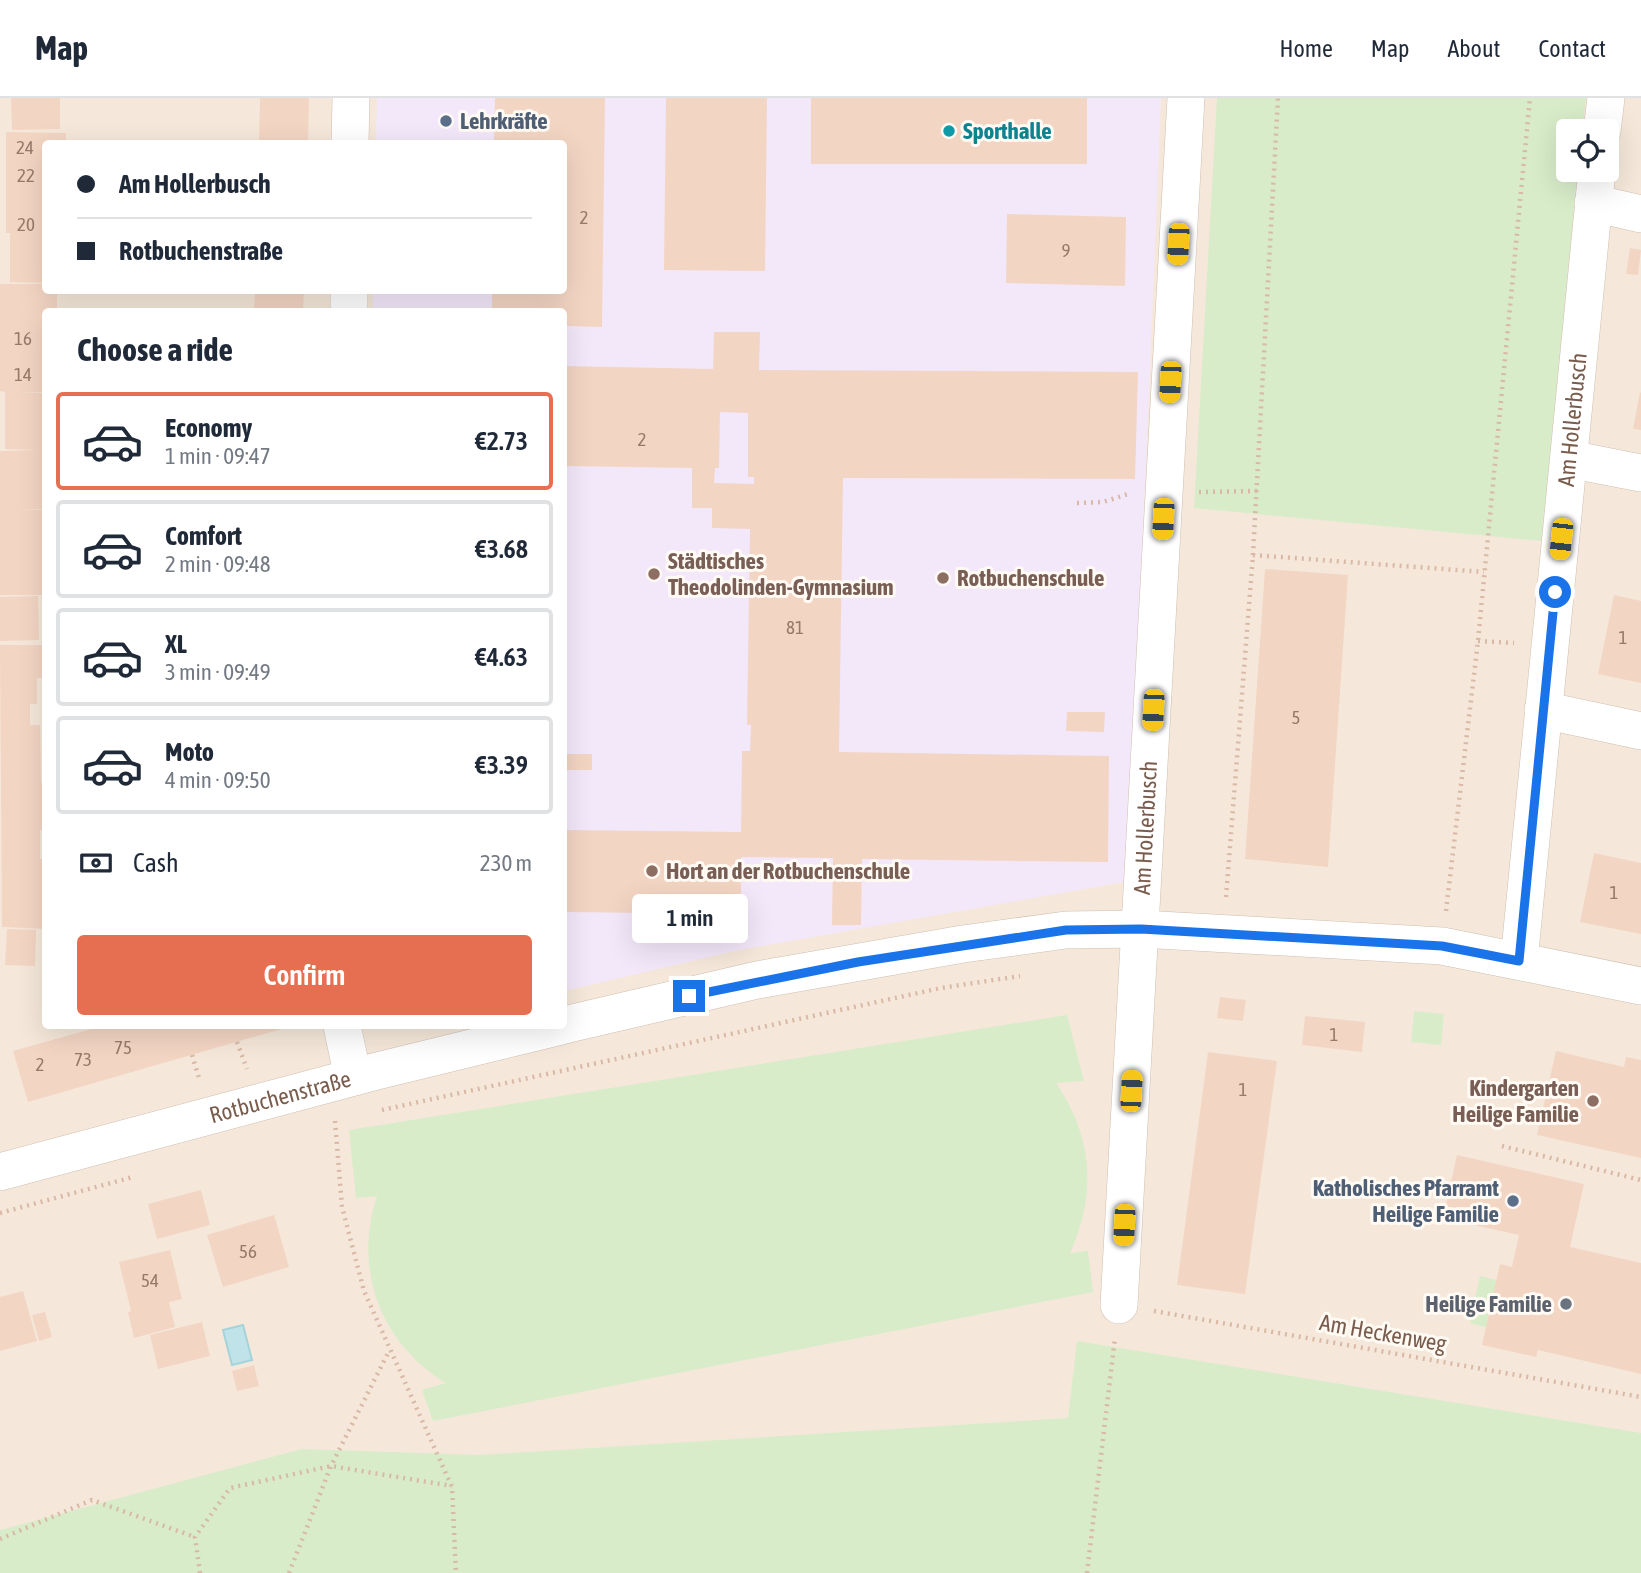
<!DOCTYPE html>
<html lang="en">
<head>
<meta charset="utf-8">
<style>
	:root { --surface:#fff; --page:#f2f2f3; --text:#1f2937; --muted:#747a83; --line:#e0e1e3; --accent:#e76f51 }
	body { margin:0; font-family:"Asap Condensed",sans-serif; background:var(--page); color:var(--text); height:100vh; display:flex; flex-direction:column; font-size:26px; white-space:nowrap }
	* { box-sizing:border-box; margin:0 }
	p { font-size:23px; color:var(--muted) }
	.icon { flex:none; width:38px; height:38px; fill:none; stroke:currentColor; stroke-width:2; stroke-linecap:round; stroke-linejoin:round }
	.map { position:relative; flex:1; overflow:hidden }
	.side { position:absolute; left:42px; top:210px; width:525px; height:721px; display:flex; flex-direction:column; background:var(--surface); border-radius:7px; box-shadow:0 7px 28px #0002 }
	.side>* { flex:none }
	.guide { position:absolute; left:42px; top:42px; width:525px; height:154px; border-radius:7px; box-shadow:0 7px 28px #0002; display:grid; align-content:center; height:154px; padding:0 35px; background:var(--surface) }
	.controls { position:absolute; left:1556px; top:21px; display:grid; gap:14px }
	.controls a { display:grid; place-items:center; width:63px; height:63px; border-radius:7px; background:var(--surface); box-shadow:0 7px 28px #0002; font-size:35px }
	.end { position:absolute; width:32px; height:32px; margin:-16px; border:9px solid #1a73e8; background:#fff; box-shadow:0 0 0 4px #fff }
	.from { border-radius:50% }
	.bubble { position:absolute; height:49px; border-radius:7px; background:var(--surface); box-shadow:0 7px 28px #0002; font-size:23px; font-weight:600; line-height:49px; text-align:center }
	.car { position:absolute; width:21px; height:42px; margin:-21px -10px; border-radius:9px; box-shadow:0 0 5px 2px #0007; background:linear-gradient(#f5c518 24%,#345 0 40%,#f5c518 0 76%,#345 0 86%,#f5c518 0) }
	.guide b { display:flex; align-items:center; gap:24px; height:66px; font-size:26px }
	.guide b+b { border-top:2px solid var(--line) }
	.guide i { width:18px; height:18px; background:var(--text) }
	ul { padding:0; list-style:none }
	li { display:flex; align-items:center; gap:21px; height:98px; margin:0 14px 10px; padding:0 21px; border:4px solid var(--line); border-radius:7px }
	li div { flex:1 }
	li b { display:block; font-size:26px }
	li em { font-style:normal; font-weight:600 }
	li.current { border-color:var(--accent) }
	li>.icon { width:63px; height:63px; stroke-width:1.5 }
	h2 { padding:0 35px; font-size:32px; line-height:84px }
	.pay { display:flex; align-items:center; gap:18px; height:77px; padding:0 35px; font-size:26px }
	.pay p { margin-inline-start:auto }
	.primary-button { display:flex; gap:14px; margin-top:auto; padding:14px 35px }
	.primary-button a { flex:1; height:80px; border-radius:7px; background:var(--accent); color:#fff; font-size:28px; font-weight:600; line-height:80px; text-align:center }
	header { display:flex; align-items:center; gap:42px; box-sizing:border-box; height:98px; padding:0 35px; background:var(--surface); border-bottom:2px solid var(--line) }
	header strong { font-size:33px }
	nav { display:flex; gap:38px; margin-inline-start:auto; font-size:24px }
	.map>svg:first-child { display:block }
	.residential { fill:#f5e8da; fill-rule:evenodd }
	.education { fill:#f3e8fa }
	.green { fill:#d8ecc9 }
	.water { fill:#bfe3e8; stroke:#a5d3da; stroke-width:2 }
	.building { fill:#f3d5c3; fill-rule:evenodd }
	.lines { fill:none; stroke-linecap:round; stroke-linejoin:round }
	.minor-casing { stroke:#d1beb0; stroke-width:38 }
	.path { stroke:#d9b8a5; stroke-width:4.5; stroke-dasharray:2 5; stroke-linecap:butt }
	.minor { stroke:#fff; stroke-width:37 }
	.route { stroke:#1a73e8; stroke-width:9 }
	.service-dot { fill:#5c6f8a; stroke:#fffaf3; stroke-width:2.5 }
	.culture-dot { fill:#0f9aa8; stroke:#fffaf3; stroke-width:2.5 }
	.education-dot { fill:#8d6e63; stroke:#fffaf3; stroke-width:2.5 }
	.worship-dot { fill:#6b7280; stroke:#fffaf3; stroke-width:2.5 }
	.labels { text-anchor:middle; stroke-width:6; stroke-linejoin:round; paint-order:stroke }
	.number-label { font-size:19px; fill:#987a6a }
	.service-label { font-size:23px; font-weight:bold; fill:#4e5e75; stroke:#fffaf3; text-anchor:start }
	.culture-label { font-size:23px; font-weight:bold; fill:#0d838f; stroke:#fffaf3; text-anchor:start }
	.street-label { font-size:23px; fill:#7a5c4d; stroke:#fffaf3 }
	.education-label { font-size:23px; font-weight:bold; fill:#785e54; stroke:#fffaf3; text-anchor:start }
	.worship-label { font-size:23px; font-weight:bold; fill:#5b616d; stroke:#fffaf3; text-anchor:end }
</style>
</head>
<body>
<header>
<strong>Map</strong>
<nav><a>Home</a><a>Map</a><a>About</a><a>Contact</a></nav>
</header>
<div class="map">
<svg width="1641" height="1475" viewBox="0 0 1641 1475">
	<rect width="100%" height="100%" fill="#fdf6ec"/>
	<!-- residential -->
	<path class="residential" d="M0,0h1641v1475h-1641zM1568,33h38v39h-38zM46,46h518v146h-518zM46,214h518v714h-518z"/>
	<!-- education -->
	<path class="education" d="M377,0h784l-32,783 -390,69 -175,41v-679h-191v-21l191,-1v-146l-188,-1z"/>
	<!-- green -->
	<path class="green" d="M1217,0h369l-4,33h-14v39h10l-36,371 -348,-33z
		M1414,913l30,3 -3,31 -30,-3z
		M1067,917l17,66 -28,2c37,54 41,110 14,170l18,-2 5,41 -660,129 -11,-31 24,-7c-66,-40 -93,-114 -69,-187l-21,2 -7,-68z
		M1480,1178l17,4 -11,47 -16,-4z
		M1077,1243l564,92v140h-1641v-43l302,-81 178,6 588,-37z"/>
	<!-- water -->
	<path class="water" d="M243,1227l9,35 -20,5 -9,-35z"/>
	<!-- building -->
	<path class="building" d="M11,0h49v31l-48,1z
		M260,0h49l-1,46h-49z
		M495,0h110l-3,229 -38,-1v-14h-72v-22h72v-146h-70z
		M666,0h101l-2,173 -101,-1z
		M811,0h276v66h-276z
		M6,34l60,1v11h-20v139l-36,-1v-49h-4z
		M1007,116l119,3 -1,69 -119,-3z
		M1630,150l11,2 -3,25 -12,-1z
		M0,186h46v6h11v22h-11v80h-28l28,1v116l-30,1h30v85h-46v-144l40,-1 -35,-1v-57l-5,-1z
		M255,192h49l-1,22h-49z
		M714,234h46l-1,38 379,2 -3,107 -292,-1 -4,274 270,4 -1,106 -246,-3 -1,66h-29l1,-67 -92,-1v57l-177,-2v-82l177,2 1,-81h8l1,-26h-4l3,-196 -38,-1v-20h-20v-40l-128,-2v-100l149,3zM720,314l28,1v64h6v7l-40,-1 1,-15h4z
		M1640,294l1,1v37l-8,-1z
		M1265,471l83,6 -20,292 -83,-8z
		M1614,497l27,6v82l-43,-9z
		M38,498l1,44 -39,1v-44z
		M0,547h46v33h-9v26h-7v21h10l1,58h5v47h-6v29h6v70l-44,-2z
		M1067,614h38l-1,20 -38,-1z
		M564,656h28v16h-28z
		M1594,755l47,10v71l-61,-12z
		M7,831l29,1 -1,36 -30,-1z
		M1220,899l26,3 -3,21 -26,-3z
		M1305,918l60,6 -3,30 -60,-7z
		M102,928h190l-264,76 -15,-51z
		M1556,953l68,16 2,-10 15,3v98l-104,-23z
		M1208,954l69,9 -32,233 -68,-9z
		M1457,1057l127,29 -14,63 71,16v111l-103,-24 -2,7 -54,-12 18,-81 12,3 7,-32 -76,-17z
		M201,1092l9,35 -53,14 -9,-35z
		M274,1117l15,52 -66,20 -16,-52z
		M170,1152l12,49 -13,3 6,25 -41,11 -6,-26 3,-1 -12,-49z
		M23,1193l14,50 -37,10v-54z
		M45,1214l7,25 -13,4 -7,-26z
		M202,1224l8,34 -52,13 -8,-34z
		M254,1267l5,21 -22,5 -5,-20z"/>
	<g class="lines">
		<!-- minor casing -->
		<g class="minor-casing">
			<g id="minor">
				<path d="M1602,33l4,-33"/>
				<path d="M350,46l1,-46"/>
				<path d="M1593,105l48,11"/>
				<path d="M349,214v-22"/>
				<path d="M1569,361l72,14"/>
				<path d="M1543,612l98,21"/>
				<path id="s1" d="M1519,863l78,-791"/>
				<path d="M564,927l193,-45 206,-36 103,-14 75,-1 301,17 199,40"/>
				<path d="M342,928l11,51"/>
				<path id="s2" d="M0,1074l377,-101 184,-45"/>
				<path id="s3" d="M1119,1207l67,-1207"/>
			</g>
		</g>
		<!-- path -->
		<path class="path" d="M1199,394l58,-1
			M1077,405l26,-1 25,-8
			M1253,457l231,17
			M1478,543l36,2
			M1226,799l27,-342 25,-457
			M1446,813l32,-270 52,-543
			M237,944l10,27
			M192,957l8,26
			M382,1012l559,-122 79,-12
			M335,1023l7,86 22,84 88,196 4,86
			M1502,1048l139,34
			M0,1115l133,-36
			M1154,1213l487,86
			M0,1441l92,-39 103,37
			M200,1475l-5,-36 35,-49 101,-22 121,20
			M289,1475l42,-107 58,-115
			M1087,1475l28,-235"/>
		<!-- minor -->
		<use href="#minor" class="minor"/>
	</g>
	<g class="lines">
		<!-- route -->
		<path class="route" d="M689,898l169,-34 208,-32 75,-1 301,17 77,15 36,-369"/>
	</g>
	<!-- markers -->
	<g class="service-dot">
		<circle cx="446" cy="23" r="7"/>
		<circle cx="1513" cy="1103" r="7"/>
	</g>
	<circle class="culture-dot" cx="949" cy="33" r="7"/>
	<g class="education-dot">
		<circle cx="654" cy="476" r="7"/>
		<circle cx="943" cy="480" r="7"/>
		<circle cx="652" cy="773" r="7"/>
		<circle cx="1593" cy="1003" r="7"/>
	</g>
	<circle class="worship-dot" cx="1566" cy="1206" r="7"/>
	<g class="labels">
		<!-- number labels -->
		<g class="number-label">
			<text x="25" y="56">24</text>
			<text x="26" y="84">22</text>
			<text x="584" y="126">2</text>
			<text x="26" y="133">20</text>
			<text x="1066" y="159">9</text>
			<text x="23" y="247">16</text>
			<text x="23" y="283">14</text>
			<text x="642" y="348">2</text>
			<text x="795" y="536">81</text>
			<text x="1623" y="546">1</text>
			<text x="1296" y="626">5</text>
			<text x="1614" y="801">1</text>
			<text x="1334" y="943">1</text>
			<text x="123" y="956">75</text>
			<text x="83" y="968">73</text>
			<text x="40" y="973">2</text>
			<text x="1243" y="998">1</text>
			<text x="248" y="1160">56</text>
			<text x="150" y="1189">54</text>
		</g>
		<!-- service labels -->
		<g class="service-label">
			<text x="460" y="31">Lehrkräfte</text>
			<text x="1499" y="1098" text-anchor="end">Katholisches Pfarramt<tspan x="1499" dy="26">Heilige Familie</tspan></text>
		</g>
		<!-- culture labels -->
		<g class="culture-label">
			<text x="963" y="41">Sporthalle</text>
		</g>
		<!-- street labels -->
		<g class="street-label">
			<text dy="8" stroke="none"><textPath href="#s1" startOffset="544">Am Hollerbusch</textPath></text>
			<text dy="8" stroke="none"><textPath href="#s3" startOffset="478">Am Hollerbusch</textPath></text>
			<text dy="8" stroke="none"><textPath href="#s2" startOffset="290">Rotbuchenstraße</textPath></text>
			<text transform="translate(1383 1235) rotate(10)" y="8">Am Heckenweg</text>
		</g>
		<!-- education labels -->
		<g class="education-label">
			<text x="668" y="471">Städtisches<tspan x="668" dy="26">Theodolinden-Gymnasium</tspan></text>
			<text x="957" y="488">Rotbuchenschule</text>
			<text x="666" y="781">Hort an der Rotbuchenschule</text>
			<text x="1579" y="998" text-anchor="end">Kindergarten<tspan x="1579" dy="26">Heilige Familie</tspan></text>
		</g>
		<!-- worship labels -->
		<g class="worship-label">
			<text x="1552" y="1214">Heilige Familie</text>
		</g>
	</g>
</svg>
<div class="controls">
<a><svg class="icon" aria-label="locate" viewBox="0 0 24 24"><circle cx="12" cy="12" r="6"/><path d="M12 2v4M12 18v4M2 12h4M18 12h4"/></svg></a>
</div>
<i class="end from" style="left:1555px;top:494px"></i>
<i class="end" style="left:689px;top:898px"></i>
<div class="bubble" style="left:632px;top:796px;width:116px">1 min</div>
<i class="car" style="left:1178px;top:146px;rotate:183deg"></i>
<i class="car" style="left:1170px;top:284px;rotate:183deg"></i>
<i class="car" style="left:1163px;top:421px;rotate:183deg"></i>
<i class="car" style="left:1561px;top:441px;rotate:186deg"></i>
<i class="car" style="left:1153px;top:612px;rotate:183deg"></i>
<i class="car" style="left:1131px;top:993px;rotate:3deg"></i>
<i class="car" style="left:1124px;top:1127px;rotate:183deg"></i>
<div class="guide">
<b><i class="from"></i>Am Hollerbusch</b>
<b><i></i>Rotbuchenstraße</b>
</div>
<section class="side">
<h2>Choose a ride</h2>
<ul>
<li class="current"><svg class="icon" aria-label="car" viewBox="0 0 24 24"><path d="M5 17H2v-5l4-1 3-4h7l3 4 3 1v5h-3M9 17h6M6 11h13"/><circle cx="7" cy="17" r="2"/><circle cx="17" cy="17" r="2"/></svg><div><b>Economy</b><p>1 min · 09:47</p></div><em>€2.73</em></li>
<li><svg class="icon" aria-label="car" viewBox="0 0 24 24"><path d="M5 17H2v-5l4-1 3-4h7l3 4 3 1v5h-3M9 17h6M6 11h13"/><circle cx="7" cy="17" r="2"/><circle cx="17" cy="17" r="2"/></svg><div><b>Comfort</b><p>2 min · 09:48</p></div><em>€3.68</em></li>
<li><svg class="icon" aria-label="car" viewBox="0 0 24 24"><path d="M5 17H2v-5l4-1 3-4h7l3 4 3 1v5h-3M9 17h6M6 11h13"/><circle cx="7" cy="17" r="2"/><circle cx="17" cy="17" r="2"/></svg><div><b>XL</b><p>3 min · 09:49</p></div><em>€4.63</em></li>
<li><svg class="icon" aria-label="car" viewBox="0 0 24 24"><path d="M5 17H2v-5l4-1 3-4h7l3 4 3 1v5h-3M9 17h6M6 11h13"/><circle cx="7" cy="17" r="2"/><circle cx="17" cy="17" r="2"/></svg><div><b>Moto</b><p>4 min · 09:50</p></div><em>€3.39</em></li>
</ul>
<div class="pay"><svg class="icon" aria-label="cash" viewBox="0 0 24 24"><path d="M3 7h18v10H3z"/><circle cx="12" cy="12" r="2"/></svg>Cash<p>230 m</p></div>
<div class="primary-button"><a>Confirm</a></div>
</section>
</div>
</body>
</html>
